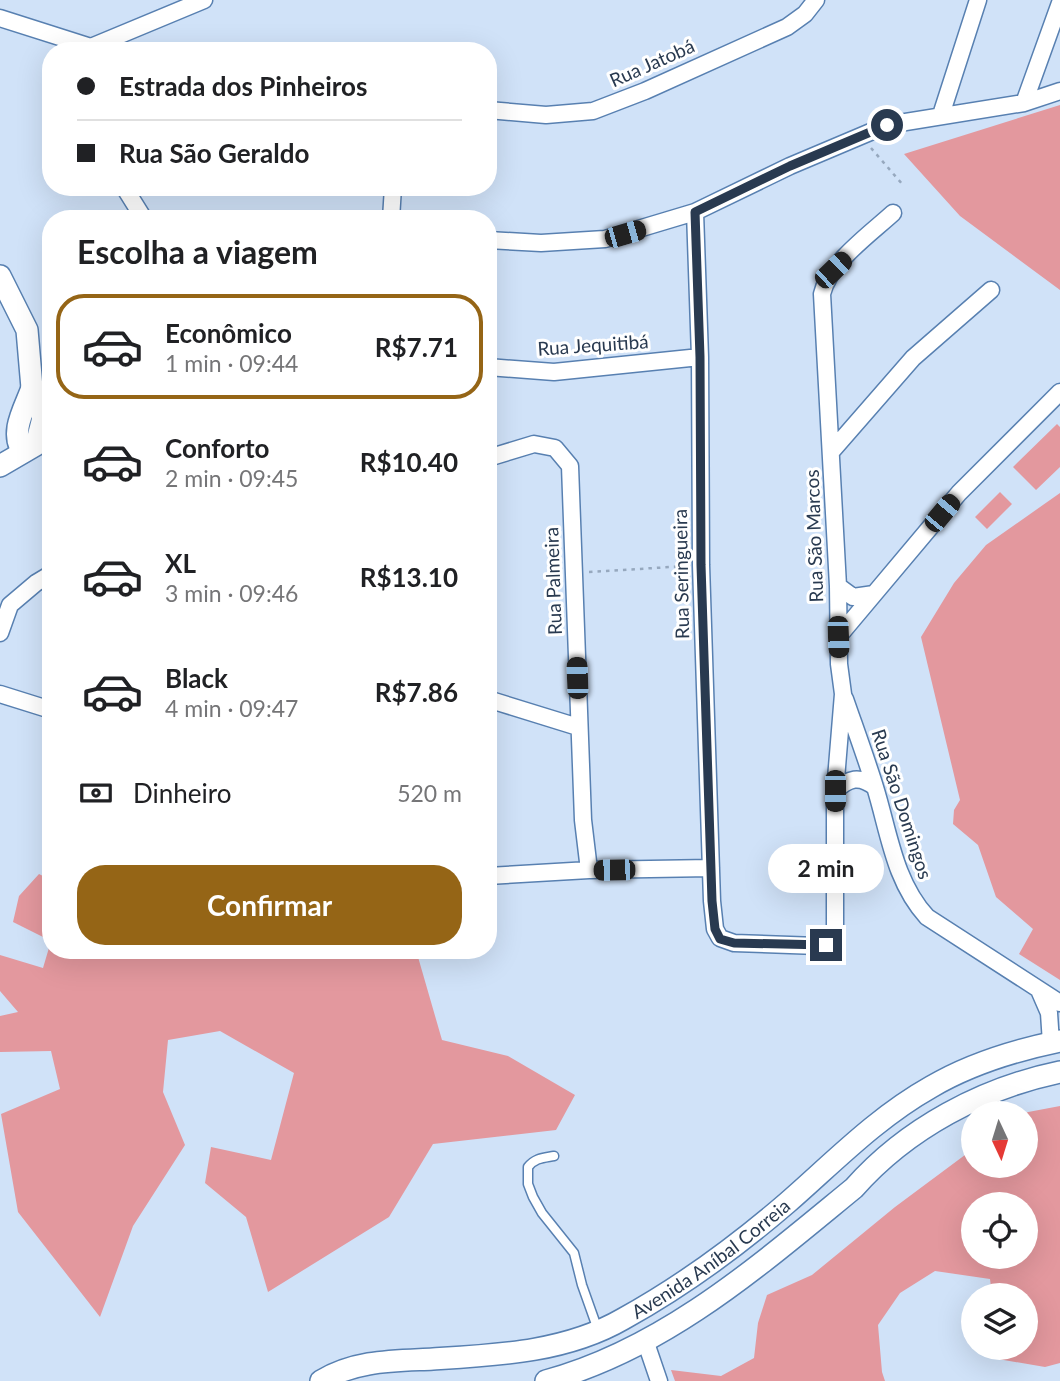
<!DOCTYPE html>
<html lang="pt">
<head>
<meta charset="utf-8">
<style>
	:root { --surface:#fff; --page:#f2f2f2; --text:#202124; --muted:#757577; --line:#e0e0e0; --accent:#956516 }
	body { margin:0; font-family:Lato,sans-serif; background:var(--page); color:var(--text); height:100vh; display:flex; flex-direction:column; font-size:26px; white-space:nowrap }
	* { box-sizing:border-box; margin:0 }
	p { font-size:23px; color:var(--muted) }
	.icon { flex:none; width:38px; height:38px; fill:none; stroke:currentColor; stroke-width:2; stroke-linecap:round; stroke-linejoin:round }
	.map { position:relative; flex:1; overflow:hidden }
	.side { position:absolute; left:42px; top:210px; width:455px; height:749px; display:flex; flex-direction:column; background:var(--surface); border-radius:28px; box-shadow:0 7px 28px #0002 }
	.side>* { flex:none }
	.banner { position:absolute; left:42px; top:42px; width:455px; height:154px; border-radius:28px; box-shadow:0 7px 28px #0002; display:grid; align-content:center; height:154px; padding:0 35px; background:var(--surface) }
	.needle { width:46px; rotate:176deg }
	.fabs { position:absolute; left:961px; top:1101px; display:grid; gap:14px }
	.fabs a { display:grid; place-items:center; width:77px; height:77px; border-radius:50%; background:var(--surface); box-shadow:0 7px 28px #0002; font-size:35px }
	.end { position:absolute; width:32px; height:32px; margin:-16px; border:9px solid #293a50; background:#fff; box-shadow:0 0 0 4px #fff }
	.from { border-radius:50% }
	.bubble { position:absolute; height:49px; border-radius:24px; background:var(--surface); box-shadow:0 7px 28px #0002; font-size:23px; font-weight:700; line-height:49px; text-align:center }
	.car { position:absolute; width:21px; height:42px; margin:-21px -10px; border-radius:9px; box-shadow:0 0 5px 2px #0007; background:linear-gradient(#222 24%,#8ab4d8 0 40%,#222 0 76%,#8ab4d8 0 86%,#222 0) }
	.banner b { display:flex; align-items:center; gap:24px; height:66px; font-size:26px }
	.banner b+b { border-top:2px solid var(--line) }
	.banner i { width:18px; height:18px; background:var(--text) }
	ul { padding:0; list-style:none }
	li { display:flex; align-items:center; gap:21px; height:105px; margin:0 14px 10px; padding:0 21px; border:4px solid transparent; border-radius:28px }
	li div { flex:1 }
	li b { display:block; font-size:26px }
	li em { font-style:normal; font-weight:700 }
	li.active { border-color:var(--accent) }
	li>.icon { width:63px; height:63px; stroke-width:1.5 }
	h2 { padding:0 35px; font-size:32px; line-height:84px }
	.pay { display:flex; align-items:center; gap:18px; height:77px; padding:0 35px; font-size:26px }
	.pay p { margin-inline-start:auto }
	.action { display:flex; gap:14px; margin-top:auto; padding:14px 35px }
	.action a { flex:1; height:80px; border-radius:28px; background:var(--accent); color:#fff; font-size:28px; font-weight:700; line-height:80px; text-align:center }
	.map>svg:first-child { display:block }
	.green { fill:#e3989e; fill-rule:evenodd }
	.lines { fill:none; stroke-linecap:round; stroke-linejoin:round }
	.lane-casing { stroke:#5880b1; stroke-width:11 }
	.street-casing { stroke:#5880b1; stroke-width:19 }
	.secondary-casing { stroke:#5880b1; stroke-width:24 }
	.path { stroke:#96a8be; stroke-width:2.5; stroke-dasharray:3.5 5; stroke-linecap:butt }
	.lane { stroke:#fff; stroke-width:8 }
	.street { stroke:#fff; stroke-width:16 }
	.secondary { stroke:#fff; stroke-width:21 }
	.route { stroke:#293a50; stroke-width:9 }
	.labels { text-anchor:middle; stroke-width:6; stroke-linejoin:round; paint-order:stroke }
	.street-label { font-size:19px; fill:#293a50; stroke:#fff }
</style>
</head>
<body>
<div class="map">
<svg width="1060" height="1381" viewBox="0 0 1060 1381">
	<rect width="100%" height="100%" fill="#d0e2f8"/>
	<!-- green -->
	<path class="green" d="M1060,105v185l-100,-74 -56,-62z
		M1057,424l3,3v40l-24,23 -23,-23z
		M1000,492l12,12 -25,25 -12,-12z
		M1060,493v487l-41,-26 14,-25 -37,-32 -18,-52 -25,-21 1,-14 6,-10 -39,-163 33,-54 32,-38z
		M39,874l12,6v70h365l26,90 66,16 67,39 -19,35 -123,14 -44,73 -121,75 -22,-75 -41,-34 6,-36 60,13 23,-87 -74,-42 -52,9 -5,52 22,53 -52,81 -33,91 -82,-105 -17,-98 59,-25 -9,-38 -51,1v-36l18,-4 -18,-21v-36l43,13 8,-27 -38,-19 6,-26z
		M1060,1106v257l-15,4 -47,-8 -1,-11h29v-53h-34l-2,-16 -55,-8 -35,22 -22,32 4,47 3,9h-210l-4,-11 50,6 33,-18 4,-35 9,-28 45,-20 83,-68 78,-58v17h53v-53h-3zM1026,1204v52h-53v-52z"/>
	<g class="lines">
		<!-- lane casing -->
		<g class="lane-casing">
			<path id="lane" d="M554,1156c-11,2 -19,2 -26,11v17l5,13 9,16 32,40 8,32 16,45"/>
		</g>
		<!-- street casing -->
		<g class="street-casing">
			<path id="street" d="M0,18l91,29
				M88,51l3,-4 113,-47
				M1024,103l36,-100
				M488,110l58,5 47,-4 52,-20 142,-64 18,-13 11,-14
				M941,115l37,-115
				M124,187l20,32
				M695,212l5,145 1,208 11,336 3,28 5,9 14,5 84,3 12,-4 5,-13v-138l8,-97 -4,-30 -1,-78 -16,-292c7,-31 48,-60 71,-81
				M391,219l2,-32
				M488,240l53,3 64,-4 90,-27 95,-46 97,-41 137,-22 36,-12
				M488,367l66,5 146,-15
				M831,452l82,-94 78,-68
				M488,458l46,-14 21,4 15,18 13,354 6,50
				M838,586l15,11 21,-3
				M0,633l10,-28 26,-22 15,-9
				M838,637l121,-144 101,-101
				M0,694l51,16
				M845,699c10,29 21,59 30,88 14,45 19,94 52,130l133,86
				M494,701l84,26
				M835,791c14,-13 24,-16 40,-4
				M488,876l101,-6 122,-2
				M1039,990l10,23 2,30
				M645,1340l14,41"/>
		</g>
		<!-- secondary casing -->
		<g class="secondary-casing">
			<g id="secondary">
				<path d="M0,276l27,54 5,58 11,30 -7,27 -36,21"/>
				<path d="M23,452c-14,-20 2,-44 9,-64"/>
				<path id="s1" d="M321,1381c35,-21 73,-20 112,-22 65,-4 133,-7 190,-40 58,-32 114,-73 164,-116 47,-41 89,-85 144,-116 39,-23 85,-37 129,-46"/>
				<path d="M546,1381c119,-32 215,-117 308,-193 53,-60 129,-100 206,-116"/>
			</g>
		</g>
		<!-- path -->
		<path class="path" d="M871,148l32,37
			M589,572l98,-6"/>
		<!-- lane -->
		<use href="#lane" class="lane"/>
		<!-- street -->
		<use href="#street" class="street"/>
		<!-- secondary -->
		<use href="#secondary" class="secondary"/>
	</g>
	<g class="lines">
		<!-- route -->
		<path class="route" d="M826,945l-92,-2 -14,-4 -5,-10 -3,-28 -11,-336 -1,-208 -5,-145 95,-46 97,-41"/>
	</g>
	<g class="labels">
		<!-- street labels -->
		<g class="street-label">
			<text transform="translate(652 63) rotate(-24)" y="7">Rua Jatobá</text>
			<text transform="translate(593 345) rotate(-4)" y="7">Rua Jequitibá</text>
			<text transform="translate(814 536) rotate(-92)" y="7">Rua São Marcos</text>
			<text transform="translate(681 574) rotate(-91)" y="7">Rua Seringueira</text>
			<text transform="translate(553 581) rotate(-92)" y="7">Rua Palmeira</text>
			<text transform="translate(902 804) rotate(72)" y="7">Rua São Domingos</text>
			<text dy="7" stroke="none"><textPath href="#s1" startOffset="418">Avenida Aníbal Correia</textPath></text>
		</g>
	</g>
</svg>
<div class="fabs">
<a><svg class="needle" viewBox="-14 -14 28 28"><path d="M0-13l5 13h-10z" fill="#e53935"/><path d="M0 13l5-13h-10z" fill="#757577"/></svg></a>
<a><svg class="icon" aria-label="locate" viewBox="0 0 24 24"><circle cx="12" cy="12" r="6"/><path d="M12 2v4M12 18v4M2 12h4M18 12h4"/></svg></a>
<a><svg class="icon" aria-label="layers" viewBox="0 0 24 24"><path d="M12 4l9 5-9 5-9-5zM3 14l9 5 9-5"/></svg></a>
</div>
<i class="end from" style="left:887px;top:125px"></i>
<i class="end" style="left:826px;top:945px"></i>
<div class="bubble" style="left:768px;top:844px;width:116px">2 min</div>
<i class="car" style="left:625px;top:234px;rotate:74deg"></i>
<i class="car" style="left:833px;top:270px;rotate:46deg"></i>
<i class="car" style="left:942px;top:513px;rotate:40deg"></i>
<i class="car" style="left:838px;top:637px;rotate:178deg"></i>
<i class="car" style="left:577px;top:678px;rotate:358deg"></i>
<i class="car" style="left:835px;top:791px;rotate:180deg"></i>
<i class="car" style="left:614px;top:870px;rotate:269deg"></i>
<div class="banner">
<b><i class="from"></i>Estrada dos Pinheiros</b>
<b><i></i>Rua São Geraldo</b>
</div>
<section class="side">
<h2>Escolha a viagem</h2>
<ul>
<li class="active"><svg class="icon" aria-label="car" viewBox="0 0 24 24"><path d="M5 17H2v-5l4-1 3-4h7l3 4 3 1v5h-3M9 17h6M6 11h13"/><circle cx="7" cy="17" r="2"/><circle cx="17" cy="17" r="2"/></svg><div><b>Econômico</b><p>1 min · 09:44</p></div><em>R$7.71</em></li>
<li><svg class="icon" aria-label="car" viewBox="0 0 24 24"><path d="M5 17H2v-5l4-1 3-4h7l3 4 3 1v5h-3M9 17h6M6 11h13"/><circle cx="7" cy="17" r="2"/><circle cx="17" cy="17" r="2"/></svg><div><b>Conforto</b><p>2 min · 09:45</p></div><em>R$10.40</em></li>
<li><svg class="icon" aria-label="car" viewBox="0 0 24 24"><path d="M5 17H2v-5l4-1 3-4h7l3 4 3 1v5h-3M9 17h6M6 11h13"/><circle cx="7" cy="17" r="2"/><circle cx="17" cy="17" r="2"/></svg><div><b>XL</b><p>3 min · 09:46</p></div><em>R$13.10</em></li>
<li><svg class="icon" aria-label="car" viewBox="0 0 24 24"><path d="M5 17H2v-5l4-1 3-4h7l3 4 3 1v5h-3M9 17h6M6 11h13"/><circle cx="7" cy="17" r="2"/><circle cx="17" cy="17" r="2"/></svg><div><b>Black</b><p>4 min · 09:47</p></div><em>R$7.86</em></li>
</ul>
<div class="pay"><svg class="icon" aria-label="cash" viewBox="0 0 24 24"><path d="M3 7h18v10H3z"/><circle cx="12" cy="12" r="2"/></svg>Dinheiro<p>520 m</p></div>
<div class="action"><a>Confirmar</a></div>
</section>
</div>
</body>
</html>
